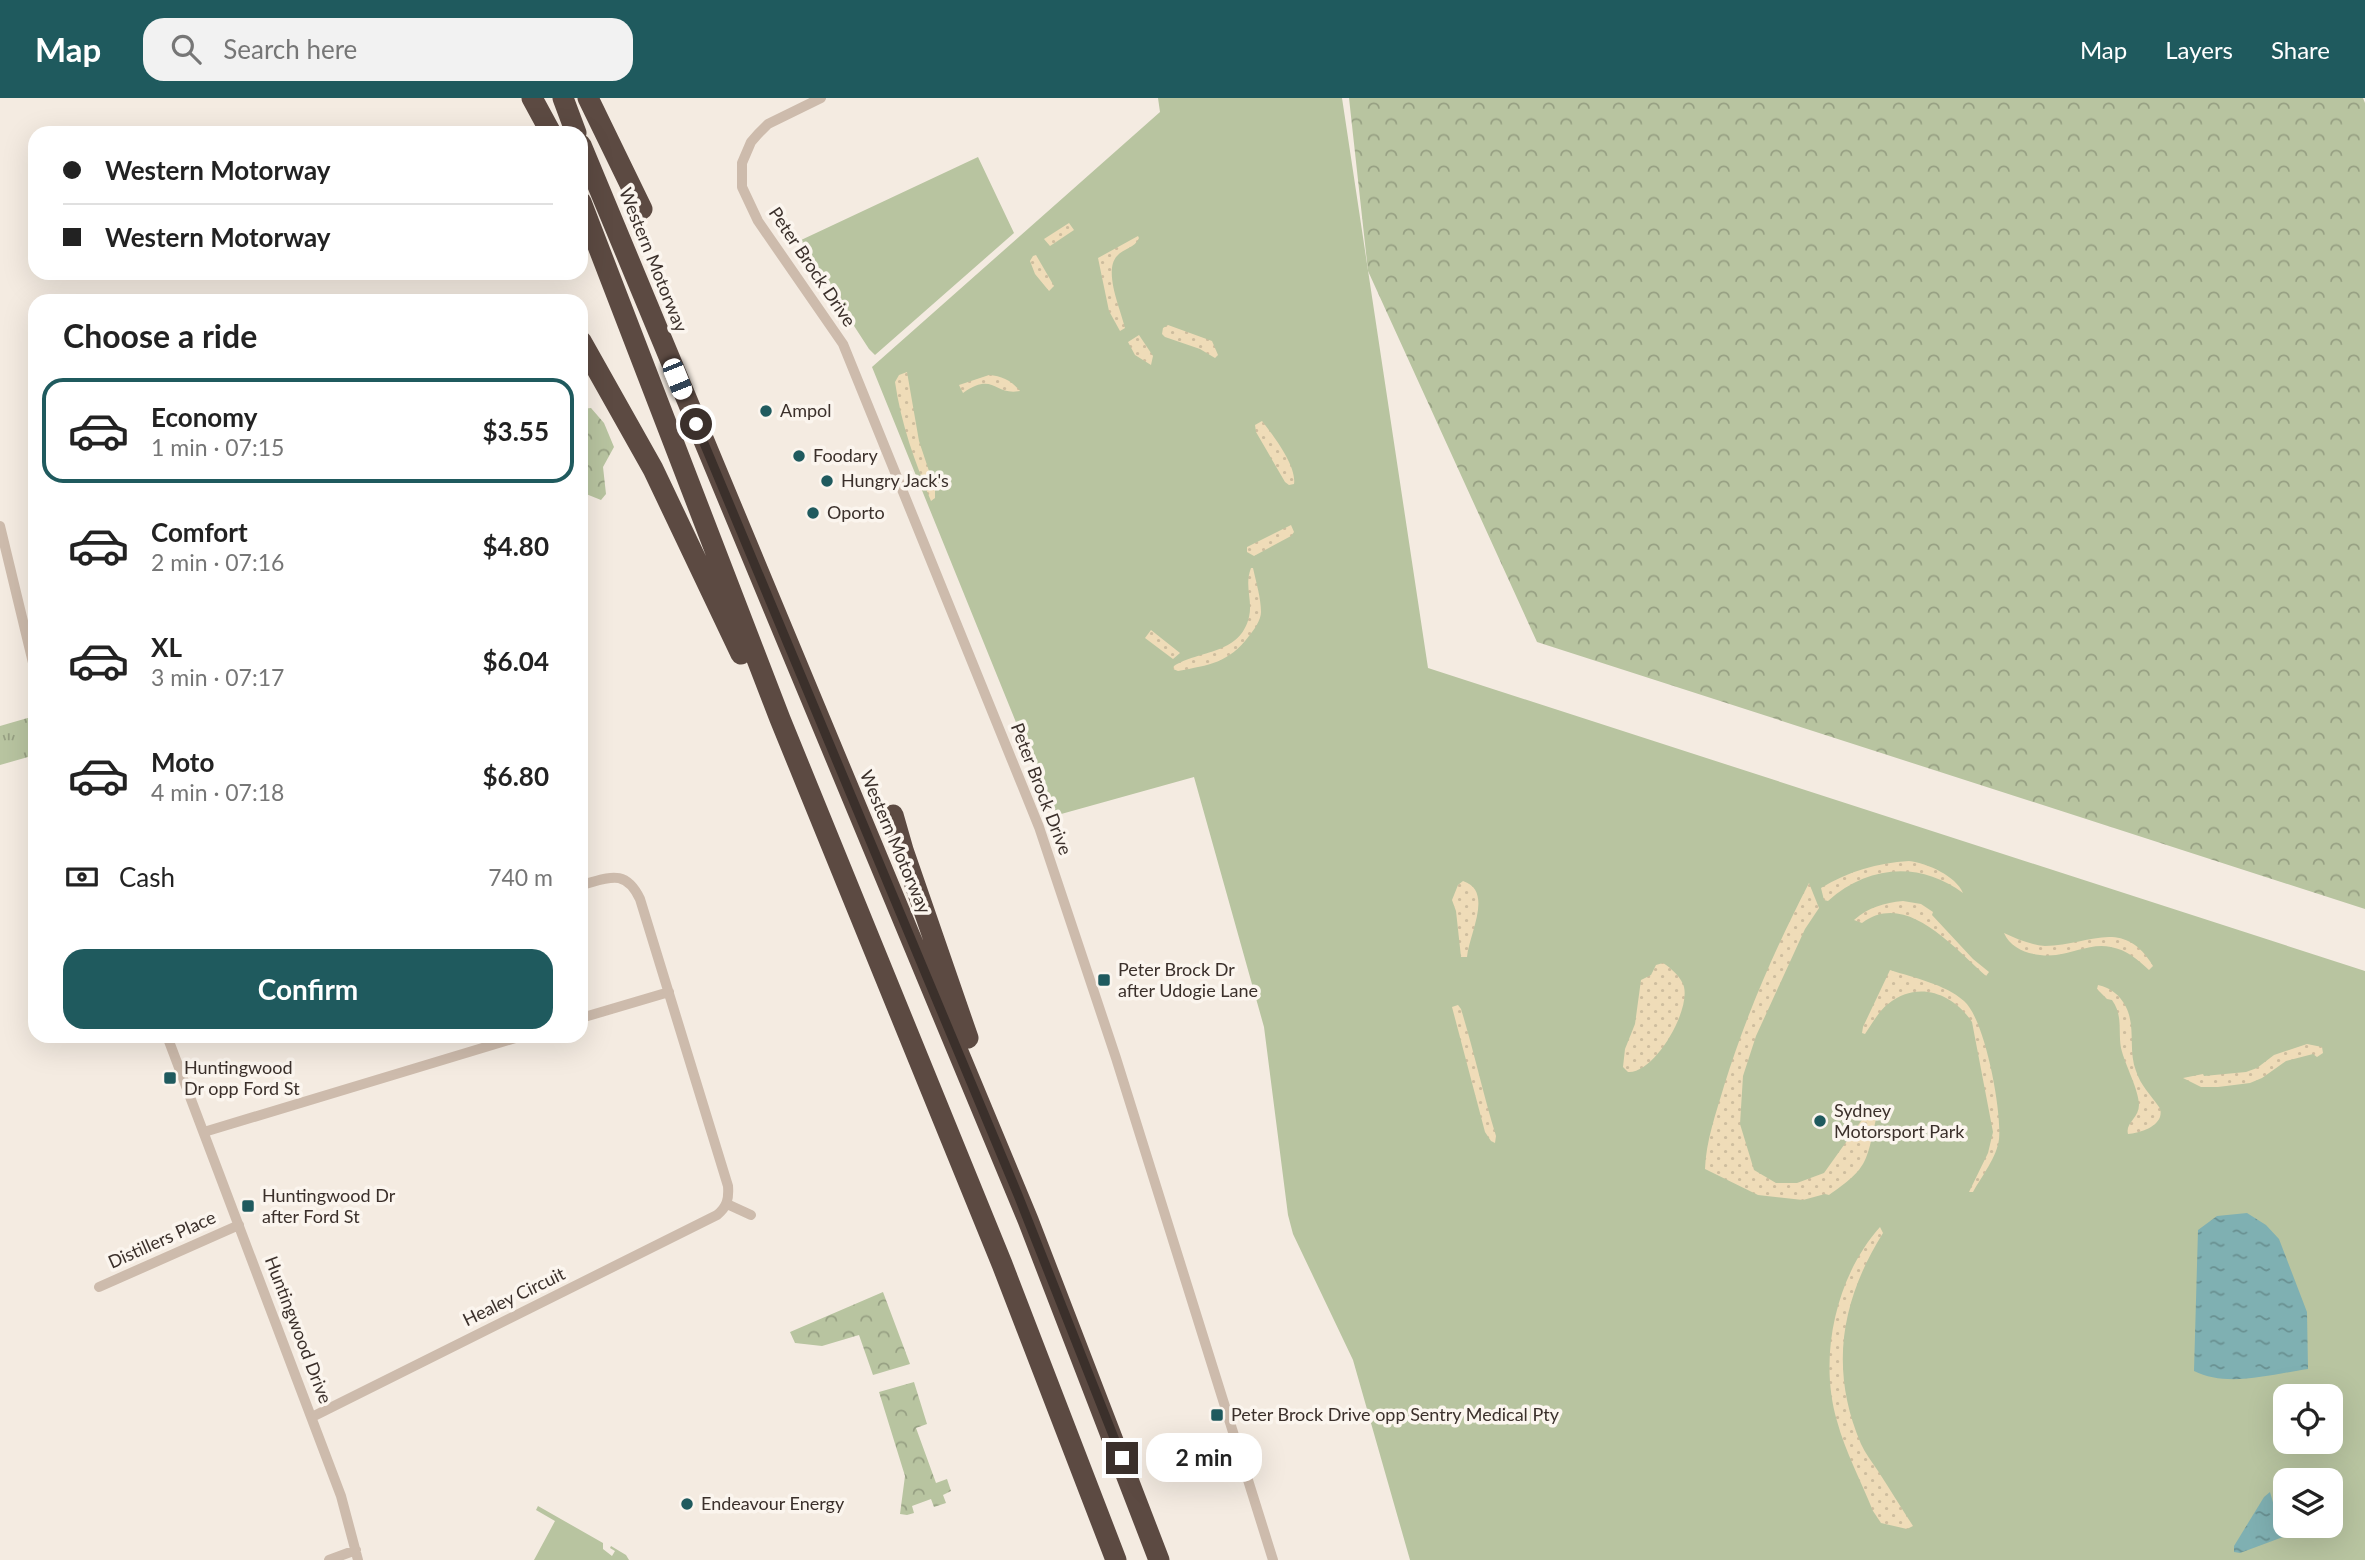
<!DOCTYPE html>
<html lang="en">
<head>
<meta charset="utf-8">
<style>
	:root { --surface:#fff; --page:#f2f2f2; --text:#222; --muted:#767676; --line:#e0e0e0; --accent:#1f5a5e }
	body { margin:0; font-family:Lato,sans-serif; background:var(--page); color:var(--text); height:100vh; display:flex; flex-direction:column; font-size:26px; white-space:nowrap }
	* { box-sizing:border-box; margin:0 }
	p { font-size:23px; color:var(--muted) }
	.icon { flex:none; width:38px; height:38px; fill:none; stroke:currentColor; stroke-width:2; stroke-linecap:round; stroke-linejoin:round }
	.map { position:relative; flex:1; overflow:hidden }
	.panel { position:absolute; left:28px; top:196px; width:560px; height:749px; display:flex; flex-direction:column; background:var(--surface); border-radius:21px; box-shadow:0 7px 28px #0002 }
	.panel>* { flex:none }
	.hud { position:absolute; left:28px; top:28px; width:560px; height:154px; border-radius:21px; box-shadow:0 7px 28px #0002; display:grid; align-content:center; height:154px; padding:0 35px; background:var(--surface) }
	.controls { position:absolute; left:2273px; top:1286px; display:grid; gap:14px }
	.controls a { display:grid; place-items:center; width:70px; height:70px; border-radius:14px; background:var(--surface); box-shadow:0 7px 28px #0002; font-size:35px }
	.end { position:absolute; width:32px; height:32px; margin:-16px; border:9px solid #3b302b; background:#fff; box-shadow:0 0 0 4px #fff }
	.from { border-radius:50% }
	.bubble { position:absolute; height:49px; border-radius:21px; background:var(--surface); box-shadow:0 7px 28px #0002; font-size:23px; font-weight:700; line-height:49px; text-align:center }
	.car { position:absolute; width:21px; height:42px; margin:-21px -10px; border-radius:9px; box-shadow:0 0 5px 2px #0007; background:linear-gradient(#fff 24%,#345 0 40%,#fff 0 76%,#345 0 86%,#fff 0) }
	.hud b { display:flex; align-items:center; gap:24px; height:66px; font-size:26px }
	.hud b+b { border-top:2px solid var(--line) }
	.hud i { width:18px; height:18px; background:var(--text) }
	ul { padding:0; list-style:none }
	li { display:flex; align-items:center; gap:21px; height:105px; margin:0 14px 10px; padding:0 21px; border:4px solid transparent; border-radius:21px }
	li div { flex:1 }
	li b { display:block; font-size:26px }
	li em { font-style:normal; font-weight:700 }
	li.selected { border-color:var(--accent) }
	li>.icon { width:63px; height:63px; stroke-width:1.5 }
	h2 { padding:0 35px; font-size:32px; line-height:84px }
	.pay { display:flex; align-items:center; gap:18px; height:77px; padding:0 35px; font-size:26px }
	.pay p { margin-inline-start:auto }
	.cta { display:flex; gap:14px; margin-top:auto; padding:14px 35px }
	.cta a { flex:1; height:80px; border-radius:21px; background:var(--accent); color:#fff; font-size:28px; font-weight:700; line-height:80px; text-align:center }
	header { display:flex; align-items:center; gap:42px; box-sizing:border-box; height:98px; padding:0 35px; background:var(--accent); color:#fff }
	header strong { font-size:33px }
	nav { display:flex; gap:38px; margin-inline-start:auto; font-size:24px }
	.search { width:490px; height:63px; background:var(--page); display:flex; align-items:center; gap:18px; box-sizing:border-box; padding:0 24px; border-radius:21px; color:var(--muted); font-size:26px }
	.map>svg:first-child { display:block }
	.green { fill:#b8c4a0; fill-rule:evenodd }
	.forest { fill:url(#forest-crowns) }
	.sand { fill:url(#sand-dots) }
	.park { fill:url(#park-tufts) }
	.water { fill:url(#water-ripples) }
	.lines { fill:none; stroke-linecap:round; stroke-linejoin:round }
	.minor { stroke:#cdbbac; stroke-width:10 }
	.motorway { stroke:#5c4a42; stroke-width:21 }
	.route { stroke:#3b302b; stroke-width:9 }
	.poi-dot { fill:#1f5a5e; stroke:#fbf5ee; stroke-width:2.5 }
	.labels { text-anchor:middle; stroke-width:7; stroke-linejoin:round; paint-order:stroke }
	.street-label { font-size:18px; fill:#3b302b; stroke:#fbf5ee }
	.poi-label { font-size:18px; fill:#3b302b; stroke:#fbf5ee; text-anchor:start }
</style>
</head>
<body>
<header>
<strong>Map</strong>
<div class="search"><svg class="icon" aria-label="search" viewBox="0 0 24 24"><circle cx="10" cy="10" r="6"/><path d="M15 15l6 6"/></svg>Search here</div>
<nav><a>Map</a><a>Layers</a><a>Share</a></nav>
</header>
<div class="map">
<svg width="2365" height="1462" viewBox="0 0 2365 1462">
	<defs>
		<pattern id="forest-crowns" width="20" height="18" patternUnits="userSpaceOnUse" patternTransform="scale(1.75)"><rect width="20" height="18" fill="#b8c4a0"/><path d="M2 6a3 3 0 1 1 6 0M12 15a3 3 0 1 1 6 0" fill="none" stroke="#97a083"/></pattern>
		<pattern id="sand-dots" width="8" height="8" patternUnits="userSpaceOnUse" patternTransform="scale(1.75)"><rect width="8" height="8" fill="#efdcb8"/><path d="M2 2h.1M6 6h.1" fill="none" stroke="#cebd9e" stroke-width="1.8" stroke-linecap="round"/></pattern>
		<pattern id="park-tufts" width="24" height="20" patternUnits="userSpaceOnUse" patternTransform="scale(1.75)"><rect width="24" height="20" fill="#b8c4a0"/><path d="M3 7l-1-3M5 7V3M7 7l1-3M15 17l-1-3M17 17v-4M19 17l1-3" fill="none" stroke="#97a083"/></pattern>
		<pattern id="water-ripples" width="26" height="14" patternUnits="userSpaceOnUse" patternTransform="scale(1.75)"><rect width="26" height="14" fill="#7fb0b2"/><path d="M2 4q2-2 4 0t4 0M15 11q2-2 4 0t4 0" fill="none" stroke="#699091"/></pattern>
	</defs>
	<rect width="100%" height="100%" fill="#f4ebe1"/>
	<!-- green -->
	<path class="green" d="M1158,0h184l86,570 937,303v589h-955l-57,-200 -60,-126 -5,-19 -24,-188 -70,-250 -140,39 -182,-449 288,-255zM2286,1298h45v46h-45zM2286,1382h45v46h-45z
		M978,59l36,76 -139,122 -6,-6 -70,-108z
		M538,1408l65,37v6l9,7 3,-5 -5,-3 1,-2 15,9 3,5h-95l21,-39 -19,-11z"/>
	<!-- forest -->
	<path class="forest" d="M1349,0h1014l2,5v806l-828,-267 -169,-371z
		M591,310l13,15 10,24 -11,20 3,27 -5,6 -20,-8v-83z
		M883,1194l27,72 -37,11 -14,-40 -37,11 -27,-3 -5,-11z
		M914,1284l13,42 -11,4 20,55 11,-4 4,12 -8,4 3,8 -12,4 -3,-8 -19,7 2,7 -7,2 -7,-1 5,-38 -26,-84z"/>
	<!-- sand -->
	<path class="sand" d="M1069,125l5,7 -24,16 -6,-7z
		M1138,138l1,2c-4,10 -15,10 -22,18 -14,15 4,54 8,72l-5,3 -11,-20 -11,-53z
		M1036,157l18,31 -5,5 -14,-17 -5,-13 3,-5z
		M1168,227l44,16 6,14 -3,3 -15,-9 -35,-12 -3,-3 1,-6z
		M1139,237l14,21 -2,9 -16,-10 -7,-13z
		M907,274l12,69 16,48v9l-4,3c-16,-39 -30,-77 -36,-119l4,-7z
		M989,277c13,1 23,6 31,16 -26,5 -26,-20 -57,2l-4,-8z
		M1262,323c11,14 35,45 32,63l-5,1 -4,-3 -29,-50 -1,-7z
		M1291,427l3,7 -3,4 -37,20 -7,-4v-5z
		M1251,470h2c3,14 8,30 8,44 0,8 -7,18 -12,24 -20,27 -40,29 -71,35l-5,-2 1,-3c25,-16 66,-11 75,-49 4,-17 -5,-31 2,-49z
		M1151,532l29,23 -7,6 -28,-21z
		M1909,763c18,2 47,15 54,32 -43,-32 -95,-28 -135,8l-4,-1 -3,-12c28,-17 56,-25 88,-27z
		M1463,783c31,10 6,53 4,76h-6l-5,-46 -4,-11 6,-15z
		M1809,785l10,25 -14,21 -49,107 -13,40 -3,48 14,46 22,13h21l27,-10 45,-63 7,9c-10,44 -8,49 -47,76l-4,-1 -22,6 -45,-5 -53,-26c1,-28 11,-56 19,-83 22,-71 51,-137 85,-203z
		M1903,803l18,3 12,8 -1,3 41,44 16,13 -3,4c-33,-29 -80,-86 -124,-53l-8,-3c15,-13 30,-17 49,-19z
		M2004,835c13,6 27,12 41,13 44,0 78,-30 108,20l-4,4c-12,-11 -22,-20 -38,-23 -20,-4 -36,6 -55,8 -19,2 -44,-3 -52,-22z
		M1663,865c8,5 19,15 21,24 6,25 -30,87 -56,85l-5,-5 2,-18 10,-25 6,-44 10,-5 5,-10z
		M1890,872c24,8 55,14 74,31 21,18 38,110 35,138 -2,18 -17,37 -26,53h-4l19,-39 5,-21 -21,-110c-19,-29 -55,-42 -84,-18 -10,8 -16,20 -23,30l-3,-1 1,-6z
		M2098,887c13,3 22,10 28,22 10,20 2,43 10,64 5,15 14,23 23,36 2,3 2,6 1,10 -4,11 -21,16 -32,17 -3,-11 11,-16 11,-29 0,-15 -14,-40 -18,-57 -3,-18 2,-33 -9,-48l-5,-1 -10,-10z
		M1458,907l3,4c13,42 22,85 35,127l-1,7 -4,-2 -6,-9 -33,-125z
		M2307,946l15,3 1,6 -6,4 -4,-3 -27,7 -24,17 -12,5 -32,4h-17l-18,-9 20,-4 1,2 42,-4 11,-4 17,-13z
		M1880,1129l3,6c-42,67 -54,136 -22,211 4,9 11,18 17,27 12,18 23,37 35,55l-6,3 -26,-6 -8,-12c-12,-30 -28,-60 -36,-90 -19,-64 -1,-145 43,-194z"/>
	<!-- park -->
	<path class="park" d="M31,619l4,13v25l-35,10v-39z"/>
	<!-- water -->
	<path class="water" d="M2247,1115l19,12 13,14 28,73 1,57c-35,5 -81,19 -114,2l4,-141 19,-14z
		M2270,1394l13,45 -43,16 -6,-1v-6l30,-49z"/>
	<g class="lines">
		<!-- minor -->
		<path class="minor" d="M821,0l-53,26 -10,10 -7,8 -9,21v24l16,34 85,123 196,483 77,231 157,502
			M0,428l35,145
			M581,920l88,-26
			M167,938l174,460 17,64
			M204,1034l318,-96
			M727,1106l24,11
			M99,1189l140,-62
			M312,1319l405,-202c10,-8 12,-16 11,-29l-88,-287c-15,-31 -31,-21 -59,-14
			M329,1462l27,-10"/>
		<!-- motorway -->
		<path class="motorway" d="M532,0l19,35
			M563,0l13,35
			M588,0l54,111
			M581,47l447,1075 131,340
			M581,104l199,517 222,545 114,296
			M581,243l72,128 88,185
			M893,717l10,35 65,188"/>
	</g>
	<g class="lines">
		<!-- route -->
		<path class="route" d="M696,326l322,771 104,263"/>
	</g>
	<!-- markers -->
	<g class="poi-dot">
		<circle cx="766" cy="313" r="7"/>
		<circle cx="799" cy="358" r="7"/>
		<circle cx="827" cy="383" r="7"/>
		<circle cx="813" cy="415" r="7"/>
		<rect x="1097" y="875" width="14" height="14" rx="3.5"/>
		<rect x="163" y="973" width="14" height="14" rx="3.5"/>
		<circle cx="1820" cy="1023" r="7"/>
		<rect x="241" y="1101" width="14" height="14" rx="3.5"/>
		<rect x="1210" y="1310" width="14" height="14" rx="3.5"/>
		<circle cx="687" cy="1406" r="7"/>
	</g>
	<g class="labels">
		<!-- street labels -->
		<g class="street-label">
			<text transform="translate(653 162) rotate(68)" y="6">Western Motorway</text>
			<text transform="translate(812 169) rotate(56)" y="6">Peter Brock Drive</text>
			<text transform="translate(1041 691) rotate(69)" y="6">Peter Brock Drive</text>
			<text transform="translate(895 744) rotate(67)" y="6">Western Motorway</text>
			<text transform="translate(162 1142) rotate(-24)" y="6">Distillers Place</text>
			<text transform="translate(514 1199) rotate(-26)" y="6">Healey Circuit</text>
			<text transform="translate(298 1232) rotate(69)" y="6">Huntingwood Drive</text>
		</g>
		<!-- poi labels -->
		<g class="poi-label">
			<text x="780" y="319">Ampol</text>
			<text x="813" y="364">Foodary</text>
			<text x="841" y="389">Hungry Jack's</text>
			<text x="827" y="421">Oporto</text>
			<text x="1118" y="878">Peter Brock Dr<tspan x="1118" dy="21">after Udogie Lane</tspan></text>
			<text x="184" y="976">Huntingwood<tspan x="184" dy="21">Dr opp Ford St</tspan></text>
			<text x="1834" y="1019">Sydney<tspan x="1834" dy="21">Motorsport Park</tspan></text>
			<text x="262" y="1104">Huntingwood Dr<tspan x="262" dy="21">after Ford St</tspan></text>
			<text x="1231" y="1323">Peter Brock Drive opp Sentry Medical Pty</text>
			<text x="701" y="1412">Endeavour Energy</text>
		</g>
	</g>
</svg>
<div class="controls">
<a><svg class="icon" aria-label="locate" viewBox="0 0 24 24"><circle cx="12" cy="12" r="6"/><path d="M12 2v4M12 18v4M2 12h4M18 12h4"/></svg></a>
<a><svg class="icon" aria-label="layers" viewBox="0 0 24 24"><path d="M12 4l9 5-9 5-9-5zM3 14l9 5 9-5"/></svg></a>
</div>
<i class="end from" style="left:696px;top:326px"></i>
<i class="end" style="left:1122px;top:1360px"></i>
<div class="bubble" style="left:1146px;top:1335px;width:116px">2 min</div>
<i class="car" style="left:677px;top:281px;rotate:158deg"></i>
<div class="hud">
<b><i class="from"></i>Western Motorway</b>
<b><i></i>Western Motorway</b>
</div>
<section class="panel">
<h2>Choose a ride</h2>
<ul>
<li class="selected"><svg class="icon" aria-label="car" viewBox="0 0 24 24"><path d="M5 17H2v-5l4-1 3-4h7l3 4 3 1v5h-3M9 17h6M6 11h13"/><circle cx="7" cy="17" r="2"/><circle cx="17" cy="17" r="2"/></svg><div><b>Economy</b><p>1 min · 07:15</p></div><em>$3.55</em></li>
<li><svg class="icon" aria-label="car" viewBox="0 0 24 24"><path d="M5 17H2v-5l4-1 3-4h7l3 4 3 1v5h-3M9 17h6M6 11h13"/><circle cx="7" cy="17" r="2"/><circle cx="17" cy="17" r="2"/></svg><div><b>Comfort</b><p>2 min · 07:16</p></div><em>$4.80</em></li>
<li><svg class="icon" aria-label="car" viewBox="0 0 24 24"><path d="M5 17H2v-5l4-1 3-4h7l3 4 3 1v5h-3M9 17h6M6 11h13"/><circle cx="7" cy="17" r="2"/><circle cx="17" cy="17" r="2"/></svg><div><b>XL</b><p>3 min · 07:17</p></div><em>$6.04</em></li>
<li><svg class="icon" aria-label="car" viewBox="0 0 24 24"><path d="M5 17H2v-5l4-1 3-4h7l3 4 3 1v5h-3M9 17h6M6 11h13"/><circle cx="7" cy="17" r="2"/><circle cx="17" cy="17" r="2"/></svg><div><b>Moto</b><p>4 min · 07:18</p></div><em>$6.80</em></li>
</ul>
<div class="pay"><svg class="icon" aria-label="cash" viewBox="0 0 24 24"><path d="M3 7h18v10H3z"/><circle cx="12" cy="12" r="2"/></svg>Cash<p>740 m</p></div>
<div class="cta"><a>Confirm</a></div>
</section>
</div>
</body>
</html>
